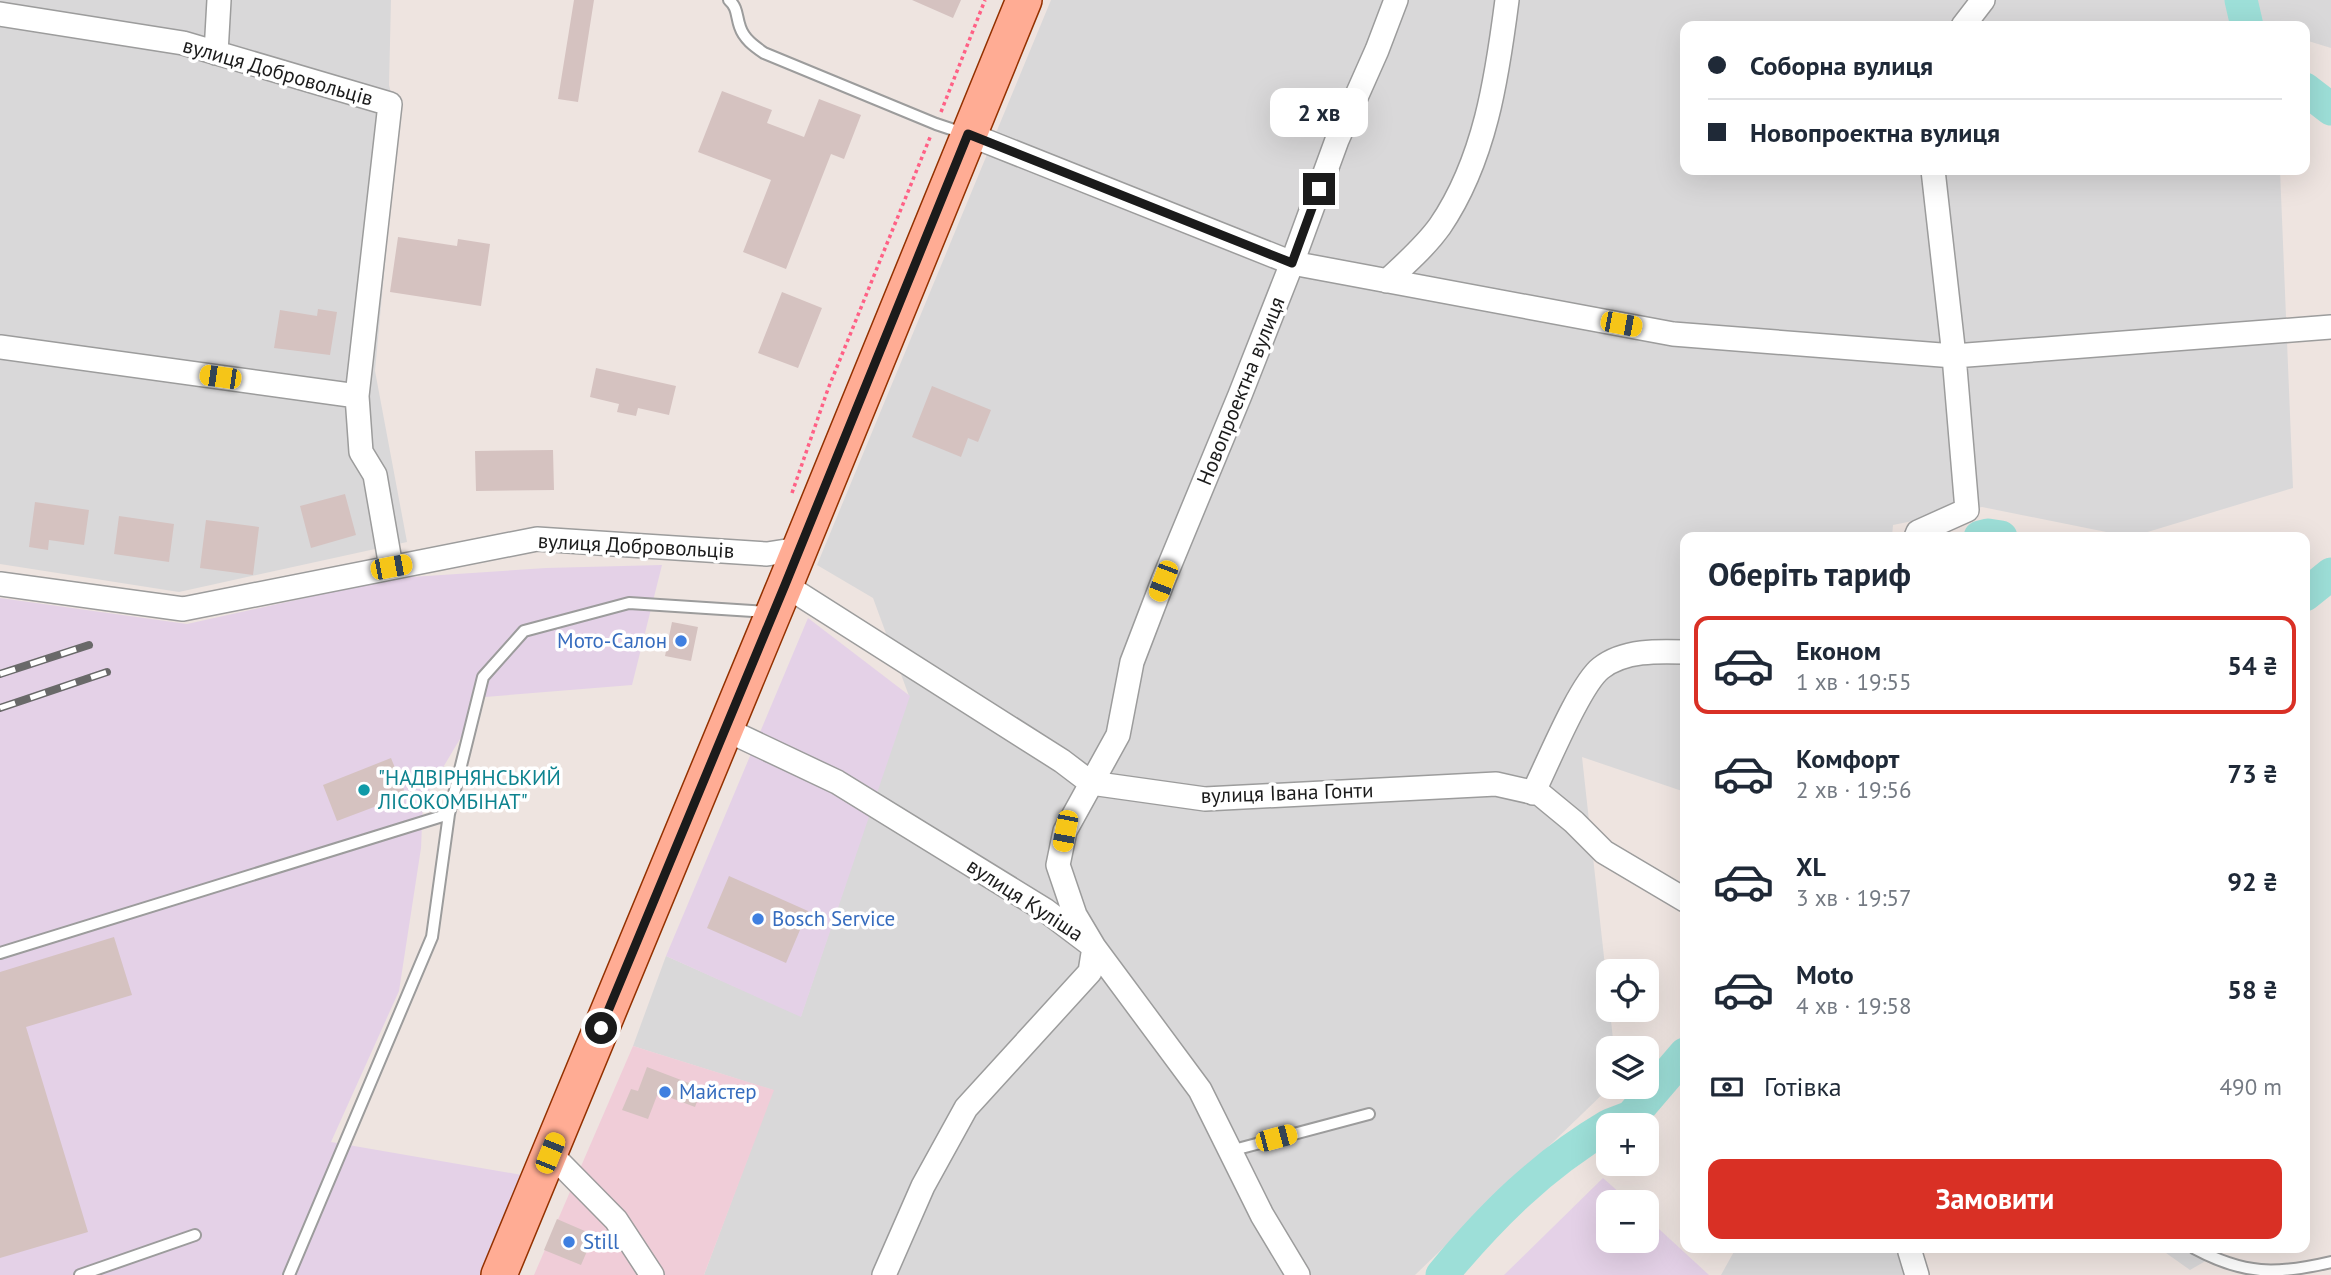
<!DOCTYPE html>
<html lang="uk">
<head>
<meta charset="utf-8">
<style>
	:root { --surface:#fff; --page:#f6f6f7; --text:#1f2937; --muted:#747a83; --line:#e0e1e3; --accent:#d93025 }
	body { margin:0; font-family:"PT Sans",sans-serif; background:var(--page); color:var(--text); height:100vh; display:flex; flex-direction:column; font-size:26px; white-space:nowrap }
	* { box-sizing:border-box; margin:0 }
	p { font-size:23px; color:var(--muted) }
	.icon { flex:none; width:38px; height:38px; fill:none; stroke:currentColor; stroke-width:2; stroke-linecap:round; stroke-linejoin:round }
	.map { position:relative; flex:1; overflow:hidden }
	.drawer { position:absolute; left:1680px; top:532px; width:630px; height:721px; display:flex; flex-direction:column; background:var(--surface); border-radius:14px; box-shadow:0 7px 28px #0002 }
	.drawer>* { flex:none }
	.hud { position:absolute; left:1680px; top:21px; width:630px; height:154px; border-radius:14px; box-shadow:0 7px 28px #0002; display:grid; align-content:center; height:154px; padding:0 28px; background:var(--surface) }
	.buttons { position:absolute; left:1596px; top:959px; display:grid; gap:14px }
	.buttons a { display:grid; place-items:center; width:63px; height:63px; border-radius:14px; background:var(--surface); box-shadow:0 7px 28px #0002; font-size:35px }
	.end { position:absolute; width:32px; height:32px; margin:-16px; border:9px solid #1b1b1b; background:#fff; box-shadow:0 0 0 4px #fff }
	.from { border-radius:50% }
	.bubble { position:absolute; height:49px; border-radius:14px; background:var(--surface); box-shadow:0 7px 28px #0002; font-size:23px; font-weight:700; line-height:49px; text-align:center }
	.car { position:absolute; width:21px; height:42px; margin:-21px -10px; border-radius:9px; box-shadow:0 0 5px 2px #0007; background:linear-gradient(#f5c518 24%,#345 0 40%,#f5c518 0 76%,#345 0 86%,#f5c518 0) }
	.hud b { display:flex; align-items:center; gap:24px; height:66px; font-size:26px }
	.hud b+b { border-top:2px solid var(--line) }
	.hud i { width:18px; height:18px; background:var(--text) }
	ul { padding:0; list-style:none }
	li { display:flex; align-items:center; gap:21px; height:98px; margin:0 14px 10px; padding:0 14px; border:4px solid transparent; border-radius:14px }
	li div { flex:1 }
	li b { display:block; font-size:26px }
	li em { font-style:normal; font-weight:700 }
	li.on { border-color:var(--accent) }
	li>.icon { width:63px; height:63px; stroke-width:1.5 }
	h2 { padding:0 28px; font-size:32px; line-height:84px }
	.pay { display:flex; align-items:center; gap:18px; height:77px; padding:0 28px; font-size:26px }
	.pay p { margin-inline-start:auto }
	.button { display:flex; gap:14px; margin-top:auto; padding:14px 28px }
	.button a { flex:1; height:80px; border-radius:14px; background:var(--accent); color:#fff; font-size:28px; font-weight:700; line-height:80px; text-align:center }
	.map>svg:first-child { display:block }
	.residential { fill:#d9d8d9 }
	.commercial { fill:#f0cdd8 }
	.industrial { fill:#e4d1e7 }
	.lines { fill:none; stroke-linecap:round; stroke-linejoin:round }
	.river { stroke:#9ddfd8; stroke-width:33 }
	.building { fill:#d5c2c0 }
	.lane-casing { stroke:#9c9c9c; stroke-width:14 }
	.street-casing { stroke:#9c9c9c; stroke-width:26 }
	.primary-casing { stroke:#933100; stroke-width:38 }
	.path { stroke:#ff6085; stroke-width:3.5; stroke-dasharray:3.5 3.5; stroke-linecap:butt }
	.lane { stroke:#fff; stroke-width:10 }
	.street { stroke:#fff; stroke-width:23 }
	.primary { stroke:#ffac94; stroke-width:35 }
	.rail-casing { stroke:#696969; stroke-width:8 }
	.rail { stroke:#fff; stroke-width:5; stroke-dasharray:16; stroke-linecap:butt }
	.route { stroke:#1b1b1b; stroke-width:9 }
	.shop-dot { fill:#3f7fe0; stroke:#fff; stroke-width:2.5 }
	.culture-dot { fill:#0f9aa8; stroke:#fff; stroke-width:2.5 }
	.labels { text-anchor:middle; stroke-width:7; stroke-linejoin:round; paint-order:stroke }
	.street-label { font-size:21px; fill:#1b1b1b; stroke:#fff }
	.shop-label { font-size:21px; fill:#366cbe; stroke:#fff; text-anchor:start }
	.culture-label { font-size:21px; fill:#0d838f; stroke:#fff; text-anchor:start }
</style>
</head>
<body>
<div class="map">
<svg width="2331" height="1275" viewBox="0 0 2331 1275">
	<rect width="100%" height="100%" fill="#eee4e0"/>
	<!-- residential -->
	<path class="residential" d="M0,0h391l-2,85 9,38 -23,248 32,171 -228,50 -179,-28z
		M1051,0h1280v48l-26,-8v-14h-620v144h595l13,318 -162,49 -149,-30 -89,18 -1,12h-207v255l-103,-35 32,291h-6l2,39 -195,188h-711l69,-185 -140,-44 33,-90 135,60 108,-320 -36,-98 -56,-33z
		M1736,1248h176v27h-191z
		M2159,1248h69l-38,22z"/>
	<!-- commercial -->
	<path class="commercial" d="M633,1046l141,44 -70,185h-170z"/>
	<!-- industrial -->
	<path class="industrial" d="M662,565l-30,120 -147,12 -62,104 -2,47 -22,143 -68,151 191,33 -42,100h-480v-677l187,26 209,-46 150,-10z
		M808,618l102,78 -109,321 -135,-61z
		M1603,1178l27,24h-22v39h39v-23l62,57h-205z"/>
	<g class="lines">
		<!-- river -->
		<path class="river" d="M2241,0l6,26
			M2305,89l26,20
			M1980,537l8,-2 13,2
			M2305,595l26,-21
			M1610,1125l21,-8 54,-63
			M1442,1275c49,-59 100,-110 166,-149"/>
	</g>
	<!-- building -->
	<path class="building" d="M574,0h20l-16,102 -20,-3z
		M912,0h49l-8,18z
		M722,91l50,19 -5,13 37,14 15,-38 42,16 -17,44 -13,-5 -45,115 -43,-17 28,-72 -73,-28z
		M398,237l59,9 1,-7 32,5 -9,62 -91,-14z
		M782,292l40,16 -24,60 -40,-15z
		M318,309l19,3 -7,43 -56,-7 6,-38 37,6z
		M596,368l80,18 -7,29 -31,-7 -2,8 -19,-4 2,-8 -29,-7z
		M932,386l59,24 -13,32 -10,-4 -7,19 -49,-20z
		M553,450l1,40 -78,1 -1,-40z
		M345,494l11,41 -45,13 -11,-42z
		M35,502l54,8 -5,35 -35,-5 -1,10 -19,-3z
		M119,516l55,8 -5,38 -55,-8z
		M206,520l53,7 -6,48 -53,-7z
		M672,622l26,5 -7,34 -26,-5z
		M391,758l15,37 -69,26 -14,-36z
		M729,876l79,35 -22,52 -79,-35z
		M114,937l18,58 -106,32 62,205 -88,26v-286z
		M647,1067l55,21 -7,19 -37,-14 -10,26 -26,-9 9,-21 7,2z
		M557,1219l37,16 -13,30 -37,-15z"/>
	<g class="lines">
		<!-- lane casing -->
		<g class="lane-casing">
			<path id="lane" d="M729,0c9,8 7,16 11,27 4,12 14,19 24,26l172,71 30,10
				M0,953l449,-139 34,-137 41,-46 105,-28 138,9
				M1230,1151l139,-37
				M2194,1248c50,27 82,27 137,14
				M80,1275l115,-40
				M289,1275l143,-338 17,-123"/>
		</g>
		<!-- street casing -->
		<g class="street-casing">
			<path id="street" d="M0,14l183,29 207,61 -33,292 4,56 14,23 16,92
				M1963,26l20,-26
				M216,53l3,-53
				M968,134l324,129 381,71 281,22 377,-29
				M1387,281c18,-17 38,-34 53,-55 45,-66 57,-148 67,-226
				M0,347l357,49
				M1916,537l2,-5 49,-22 -13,-154 -21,-186
				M0,584l183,25 354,-70 230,15 32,-5
				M785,585l277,176 29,22 114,16 291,-15 44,10 34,28 30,30 81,48
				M725,729l112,53 208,128 49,37 106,143 62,125 36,60
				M1533,793c14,-28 47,-109 68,-125 23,-18 57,-17 84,-16
				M550,1153l66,67 36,55
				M1912,1248l-2,4 7,23
				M884,1275l39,-89 43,-78 124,-136 4,-25 -19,-32 -17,-50 7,-34 53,-96 14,-73 31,-81 77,-186 52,-132 45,-123 40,-90 19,-50"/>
		</g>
		<!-- primary casing -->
		<g class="primary-casing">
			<path id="primary" d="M499,1275l286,-690 239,-585"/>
		</g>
		<!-- path -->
		<path class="path" d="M941,112l44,-112
			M792,493l36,-104 103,-254"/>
		<!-- lane -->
		<use href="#lane" class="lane"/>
		<!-- street -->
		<use href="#street" class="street"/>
		<!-- primary -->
		<use href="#primary" class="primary"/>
		<!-- rail casing -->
		<g class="rail-casing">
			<path id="rail" d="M0,674l89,-29
				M0,708l107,-36"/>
		</g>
		<!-- rail -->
		<use href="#rail" class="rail"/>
	</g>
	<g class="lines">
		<!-- route -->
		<path class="route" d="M601,1028l184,-443 183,-451 324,129 27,-74"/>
	</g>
	<!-- markers -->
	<g class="shop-dot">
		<circle cx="681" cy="641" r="7"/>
		<circle cx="758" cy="919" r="7"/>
		<circle cx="665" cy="1092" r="7"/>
		<circle cx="569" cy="1242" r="7"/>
	</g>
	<circle class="culture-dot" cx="364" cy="790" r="7"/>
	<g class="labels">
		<!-- street labels -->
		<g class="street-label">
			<text transform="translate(278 72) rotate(16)" y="7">вулиця Добровольців</text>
			<text transform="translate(1241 391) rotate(-68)" y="7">Новопроектна вулиця</text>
			<text transform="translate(636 546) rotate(3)" y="7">вулиця Добровольців</text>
			<text transform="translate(1287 793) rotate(-2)" y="7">вулиця Івана Гонти</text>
			<text transform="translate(1025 900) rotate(33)" y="7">вулиця Куліша</text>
		</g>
		<!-- shop labels -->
		<g class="shop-label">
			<text x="667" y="648" text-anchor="end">Мото-Салон</text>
			<text x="772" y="926">Bosch Service</text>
			<text x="679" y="1099">Майстер</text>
			<text x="583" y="1249">Still</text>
		</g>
		<!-- culture labels -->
		<g class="culture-label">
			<text x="378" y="785">"НАДВІРНЯНСЬКИЙ<tspan x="378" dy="24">ЛІСОКОМБІНАТ"</tspan></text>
		</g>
	</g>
</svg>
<div class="buttons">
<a><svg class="icon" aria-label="locate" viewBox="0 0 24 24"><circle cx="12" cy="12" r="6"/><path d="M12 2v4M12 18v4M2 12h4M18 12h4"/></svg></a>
<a><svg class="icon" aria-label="layers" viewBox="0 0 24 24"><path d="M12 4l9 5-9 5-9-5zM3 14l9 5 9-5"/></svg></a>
<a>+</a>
<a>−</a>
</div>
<i class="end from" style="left:601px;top:1028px"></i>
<i class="end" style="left:1319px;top:189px"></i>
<div class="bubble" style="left:1270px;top:88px;width:98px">2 хв</div>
<i class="car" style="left:1621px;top:324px;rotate:101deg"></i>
<i class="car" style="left:220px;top:377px;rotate:278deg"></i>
<i class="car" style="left:391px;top:567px;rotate:79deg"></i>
<i class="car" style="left:1163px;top:581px;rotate:201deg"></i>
<i class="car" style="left:1065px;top:831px;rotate:191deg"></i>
<i class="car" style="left:1276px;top:1138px;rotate:75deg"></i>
<i class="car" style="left:550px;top:1153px;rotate:22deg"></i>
<div class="hud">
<b><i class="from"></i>Соборна вулиця</b>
<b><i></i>Новопроектна вулиця</b>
</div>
<section class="drawer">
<h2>Оберіть тариф</h2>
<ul>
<li class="on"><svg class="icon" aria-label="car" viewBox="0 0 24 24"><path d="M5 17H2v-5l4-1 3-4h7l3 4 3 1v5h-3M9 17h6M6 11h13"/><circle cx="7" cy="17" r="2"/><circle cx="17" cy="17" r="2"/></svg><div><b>Економ</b><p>1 хв · 19:55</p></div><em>54 ₴</em></li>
<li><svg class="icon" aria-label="car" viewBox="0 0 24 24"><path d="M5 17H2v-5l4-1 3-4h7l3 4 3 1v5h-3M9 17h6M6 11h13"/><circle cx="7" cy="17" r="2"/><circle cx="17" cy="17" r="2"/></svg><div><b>Комфорт</b><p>2 хв · 19:56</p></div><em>73 ₴</em></li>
<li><svg class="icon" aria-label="car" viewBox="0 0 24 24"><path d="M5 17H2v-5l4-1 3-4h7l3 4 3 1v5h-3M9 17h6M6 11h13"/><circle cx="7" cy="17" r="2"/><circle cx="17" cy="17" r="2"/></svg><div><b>XL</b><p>3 хв · 19:57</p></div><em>92 ₴</em></li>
<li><svg class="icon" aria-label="car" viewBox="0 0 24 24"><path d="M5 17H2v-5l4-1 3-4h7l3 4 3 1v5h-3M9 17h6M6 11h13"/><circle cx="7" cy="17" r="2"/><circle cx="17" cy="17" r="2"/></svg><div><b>Moto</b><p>4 хв · 19:58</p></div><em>58 ₴</em></li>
</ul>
<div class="pay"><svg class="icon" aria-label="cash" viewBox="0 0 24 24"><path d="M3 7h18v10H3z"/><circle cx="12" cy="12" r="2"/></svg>Готівка<p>490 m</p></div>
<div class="button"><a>Замовити</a></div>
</section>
</div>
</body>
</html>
